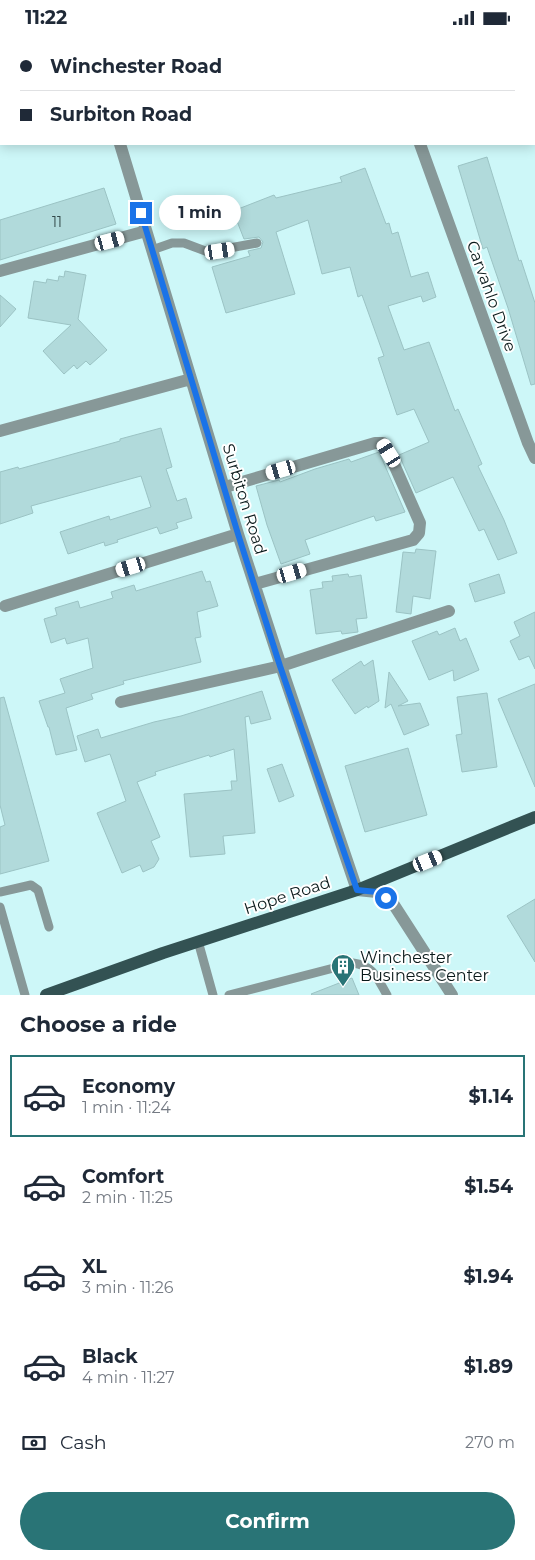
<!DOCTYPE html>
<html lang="en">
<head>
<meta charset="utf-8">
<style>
	:root { --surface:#fff; --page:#f2f2f3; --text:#1f2937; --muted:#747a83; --line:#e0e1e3; --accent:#297476 }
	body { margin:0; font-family:Montserrat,sans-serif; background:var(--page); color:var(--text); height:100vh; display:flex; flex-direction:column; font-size:19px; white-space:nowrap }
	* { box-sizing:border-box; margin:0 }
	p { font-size:16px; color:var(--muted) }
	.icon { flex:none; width:28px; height:28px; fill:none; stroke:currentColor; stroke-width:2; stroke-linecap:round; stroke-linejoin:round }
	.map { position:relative; height:960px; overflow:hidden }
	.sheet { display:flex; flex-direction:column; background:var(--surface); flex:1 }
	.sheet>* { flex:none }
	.guide { position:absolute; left:0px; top:0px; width:535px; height:110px; box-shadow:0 2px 12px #0003; display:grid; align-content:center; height:110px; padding:0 20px; background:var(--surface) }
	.end { position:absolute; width:22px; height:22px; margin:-11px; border:6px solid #1a73e8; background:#fff; box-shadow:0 0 0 2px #fff }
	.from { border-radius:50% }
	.bubble { position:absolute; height:35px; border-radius:18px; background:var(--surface); box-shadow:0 2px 12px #0003; font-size:16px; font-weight:700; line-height:35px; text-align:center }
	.car { position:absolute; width:15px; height:30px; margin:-15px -8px; border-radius:6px; box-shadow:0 0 4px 1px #0007; background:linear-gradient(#fff 24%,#345 0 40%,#fff 0 76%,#345 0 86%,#fff 0) }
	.guide b { display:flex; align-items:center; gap:18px; height:48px; font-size:19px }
	.guide b+b { border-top:1px solid var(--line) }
	.guide i { width:12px; height:12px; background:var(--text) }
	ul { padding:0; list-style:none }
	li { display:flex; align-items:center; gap:15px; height:82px; margin:0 10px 8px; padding:0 10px; border:2px solid transparent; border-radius:0px }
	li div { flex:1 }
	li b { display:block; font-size:19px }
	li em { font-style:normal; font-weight:700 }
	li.selected { border-color:var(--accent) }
	li>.icon { width:45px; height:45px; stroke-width:1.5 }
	h2 { padding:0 20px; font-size:22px; line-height:60px }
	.pay { display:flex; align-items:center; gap:12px; height:55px; padding:0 20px; font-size:19px }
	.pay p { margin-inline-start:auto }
	.action { display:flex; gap:10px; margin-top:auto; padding:10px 20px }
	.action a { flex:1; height:58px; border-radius:30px; background:var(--accent); color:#fff; font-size:20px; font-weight:700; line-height:58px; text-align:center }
	.status { display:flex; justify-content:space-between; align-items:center; height:35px; padding:0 25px; background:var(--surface); direction:ltr }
	.status svg { height:14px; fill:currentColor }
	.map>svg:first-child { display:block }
	.building { fill:#b1dadb; stroke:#9bc3c4 }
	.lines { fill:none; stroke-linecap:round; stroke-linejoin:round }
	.service { stroke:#879898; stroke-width:9 }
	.minor { stroke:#879898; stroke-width:12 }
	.primary { stroke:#335253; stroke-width:12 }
	.route { stroke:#1a73e8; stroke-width:6 }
	.labels { text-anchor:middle; stroke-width:4; stroke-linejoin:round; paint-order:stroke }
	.number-label { font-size:14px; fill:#33494a }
	.street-label { font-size:16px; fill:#09191a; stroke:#fff }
	.poi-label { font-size:16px; fill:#09191a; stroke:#fff; text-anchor:start }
</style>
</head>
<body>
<div class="status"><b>11:22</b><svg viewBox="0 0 49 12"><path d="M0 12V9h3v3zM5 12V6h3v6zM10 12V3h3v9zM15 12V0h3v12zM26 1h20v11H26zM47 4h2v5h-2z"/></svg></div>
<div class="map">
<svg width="535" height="960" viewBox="0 0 535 960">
	<rect width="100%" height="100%" fill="#cdf7f8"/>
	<!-- building -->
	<path class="building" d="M487,122l32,104 2,-1 14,43v81l-4,1 -23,-77 -21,-61 -4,2 -25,-83z
		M365,133l21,56 3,-1 3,11 6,-2 13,45 17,-5 8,25 -13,5 -2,-6 -33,10 16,44 25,-8 26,69 3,-2 24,55 -4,2 26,54 13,33 -19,7 -14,-31 -5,2 -26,-54 -37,16 -17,-38 30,-13 -15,-33 -17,6 -19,-57 6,-2 -22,-61 -4,2 -8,-30 -28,7 -14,-54 -32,12 19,62 -69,19 -14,-46 38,-11 -2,-5 13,-3 2,-6 -4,-5 -15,2 -11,-28 41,-16 2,3 66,-16 -2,-5z
		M104,153l12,36 -116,36v-40z
		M65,236l21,4 -8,44 29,31 -17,15 -4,-4 -9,8 -3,-4 -10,9 -21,-23 28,-26 -43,-7 6,-37 12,2 1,-4 11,2 1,-5 5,1z
		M0,260l16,14 -16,18z
		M161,393l11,39 -6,2 11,32 9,-3 6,20 -16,5 2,5 -18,6 -3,-7 -40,13 1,2 -13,4 -1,-4 -36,12 -8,-22 49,-16 1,4 41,-13 -10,-31 -110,30 2,7 -33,11v-52l18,-5 1,2 101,-28v-2z
		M379,417l26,60 -29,9 -2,-5 -69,24 5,14 -29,10 -14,-39 -11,-39 23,-6 1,2 35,-13 34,-10 2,3z
		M416,514l20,2 -6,48 -17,-3 -2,18 -15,-2 7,-60 12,1z
		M202,536l4,11 4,-1 8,25 -21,6 4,25 -6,1 6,24 -78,19 1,3 -33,10 2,5 -27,9 11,42 -21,5 -7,-28h-1l-9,-26 26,-8 -5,-14 33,-11 -5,-30 -21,6 -2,-6 -14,5 -7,-24 13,-4 -2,-7 23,-7 2,7 33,-10 -2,-6 23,-7 2,6z
		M348,539l1,3 12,-2 6,43 -11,1 2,13 -16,2 -1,-3 -25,3 -6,-44 13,-2 -1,-6 11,-1 -1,-5z
		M499,539l6,19 -30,9 -6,-18z
		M535,577v57l-6,-13 -10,4 -9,-19 10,-5 -6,-14z
		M455,593l5,13 6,-3 13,32 -25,11 -1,-11 -24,10 -17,-39 25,-10 2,4z
		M373,625l6,41 -11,7 -1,-2 -12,8 -23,-34 29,-19 3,5z
		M389,637l19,29 -10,5 22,-3 9,22 -25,10 -13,-31 -6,4z
		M535,649v103l-37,-88z
		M262,656l9,28 -20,5 -2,-8 -4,1 10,116 -32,3 2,18 -35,3 -6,-63 48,-4 -1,-9h6l-3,-32 -24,8 -1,-2 -54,17 1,3 -19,7 23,55 -9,4 8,18 -5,8 -11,5 -3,-7 -18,8 -25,-60 29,-12 -16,-47 -25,8 -8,-26 21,-7 3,9 53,-16 27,-6z
		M487,658l10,74 -35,5 -6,-37 6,-1 -5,-37z
		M4,662l45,164 -49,13v-47l5,-2 -5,-20v-107z
		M408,713l19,67 -62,17 -20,-66z
		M282,729l12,32 -15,6 -12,-33z
		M535,864v63l-28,-46z
		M352,943l7,17h-47l-1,-1z"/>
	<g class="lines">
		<!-- service -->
		<path class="service" d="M152,215l20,-7h12l24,9 49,-9
			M0,857l31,-7 7,5 11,37
			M0,872l25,88
			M198,906l15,54
			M229,960l124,-32c21,3 24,15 34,32"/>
		<!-- minor -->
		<path class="minor" d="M86,0l1,1
			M439,0v1
			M120,109l118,390 43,132 76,224 20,2 17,13 58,90
			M420,109l108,299 7,15
			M0,236l146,-40
			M0,396l191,-52
			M225,452l150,-44h8l6,10 31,70 -1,10 -6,7 -158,44
			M5,571l233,-72
			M121,667l160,-36 168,-55"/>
		<!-- primary -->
		<path class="primary" d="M46,960l117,-42 194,-63 178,-73"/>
	</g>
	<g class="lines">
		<!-- route -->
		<path class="route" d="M141,178l97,321 42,132 77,224 20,2 9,6"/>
	</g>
	<!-- icons -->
	<defs>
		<g id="building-pin" transform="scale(1.25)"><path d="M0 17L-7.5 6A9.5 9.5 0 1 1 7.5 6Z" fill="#297476" stroke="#fff"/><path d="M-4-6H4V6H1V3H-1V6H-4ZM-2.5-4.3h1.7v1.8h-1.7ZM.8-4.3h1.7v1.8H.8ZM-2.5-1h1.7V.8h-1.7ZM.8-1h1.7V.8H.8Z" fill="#fff"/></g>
	</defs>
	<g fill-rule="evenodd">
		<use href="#building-pin" x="343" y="931"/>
	</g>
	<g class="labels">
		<!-- number labels -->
		<g class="number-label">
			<text x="57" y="192">11</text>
		</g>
		<!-- street labels -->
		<g class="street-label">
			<text transform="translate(492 261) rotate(70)" y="6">Carvahlo Drive</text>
			<text transform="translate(245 464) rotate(73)" y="6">Surbiton Road</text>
			<text transform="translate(287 860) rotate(-18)" y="6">Hope Road</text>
		</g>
		<!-- poi labels -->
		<g class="poi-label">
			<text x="360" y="928">Winchester<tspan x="360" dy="18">Business Center</tspan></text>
		</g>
	</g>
</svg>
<i class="end from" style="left:386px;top:863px"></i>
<i class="end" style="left:141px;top:178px"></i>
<div class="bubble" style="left:159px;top:160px;width:82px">1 min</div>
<i class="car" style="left:110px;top:206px;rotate:75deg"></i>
<i class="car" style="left:220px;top:216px;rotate:81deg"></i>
<i class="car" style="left:389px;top:418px;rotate:328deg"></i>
<i class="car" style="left:281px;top:435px;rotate:254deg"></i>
<i class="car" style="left:131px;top:532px;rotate:253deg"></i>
<i class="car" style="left:292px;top:538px;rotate:74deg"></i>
<i class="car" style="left:428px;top:826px;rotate:68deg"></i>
<div class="guide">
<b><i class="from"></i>Winchester Road</b>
<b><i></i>Surbiton Road</b>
</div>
</div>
<section class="sheet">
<h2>Choose a ride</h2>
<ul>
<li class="selected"><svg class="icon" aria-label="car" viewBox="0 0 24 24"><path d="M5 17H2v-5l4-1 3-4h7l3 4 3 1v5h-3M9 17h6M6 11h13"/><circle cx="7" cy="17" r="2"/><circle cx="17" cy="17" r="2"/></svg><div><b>Economy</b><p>1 min · 11:24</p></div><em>$1.14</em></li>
<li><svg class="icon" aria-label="car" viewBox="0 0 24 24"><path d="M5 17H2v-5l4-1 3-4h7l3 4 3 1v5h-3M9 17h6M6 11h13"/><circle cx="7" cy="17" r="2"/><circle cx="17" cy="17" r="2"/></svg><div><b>Comfort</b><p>2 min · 11:25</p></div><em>$1.54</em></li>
<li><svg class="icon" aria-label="car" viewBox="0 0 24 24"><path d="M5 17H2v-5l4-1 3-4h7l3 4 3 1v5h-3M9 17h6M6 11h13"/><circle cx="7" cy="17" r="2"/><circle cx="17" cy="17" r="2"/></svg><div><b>XL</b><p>3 min · 11:26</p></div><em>$1.94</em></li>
<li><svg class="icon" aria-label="car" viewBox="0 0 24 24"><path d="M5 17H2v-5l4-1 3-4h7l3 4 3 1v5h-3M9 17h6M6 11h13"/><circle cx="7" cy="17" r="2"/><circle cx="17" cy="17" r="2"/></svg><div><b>Black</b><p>4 min · 11:27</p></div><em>$1.89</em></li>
</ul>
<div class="pay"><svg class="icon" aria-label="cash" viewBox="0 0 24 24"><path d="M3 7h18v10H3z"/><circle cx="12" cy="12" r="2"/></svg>Cash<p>270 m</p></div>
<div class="action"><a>Confirm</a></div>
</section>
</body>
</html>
